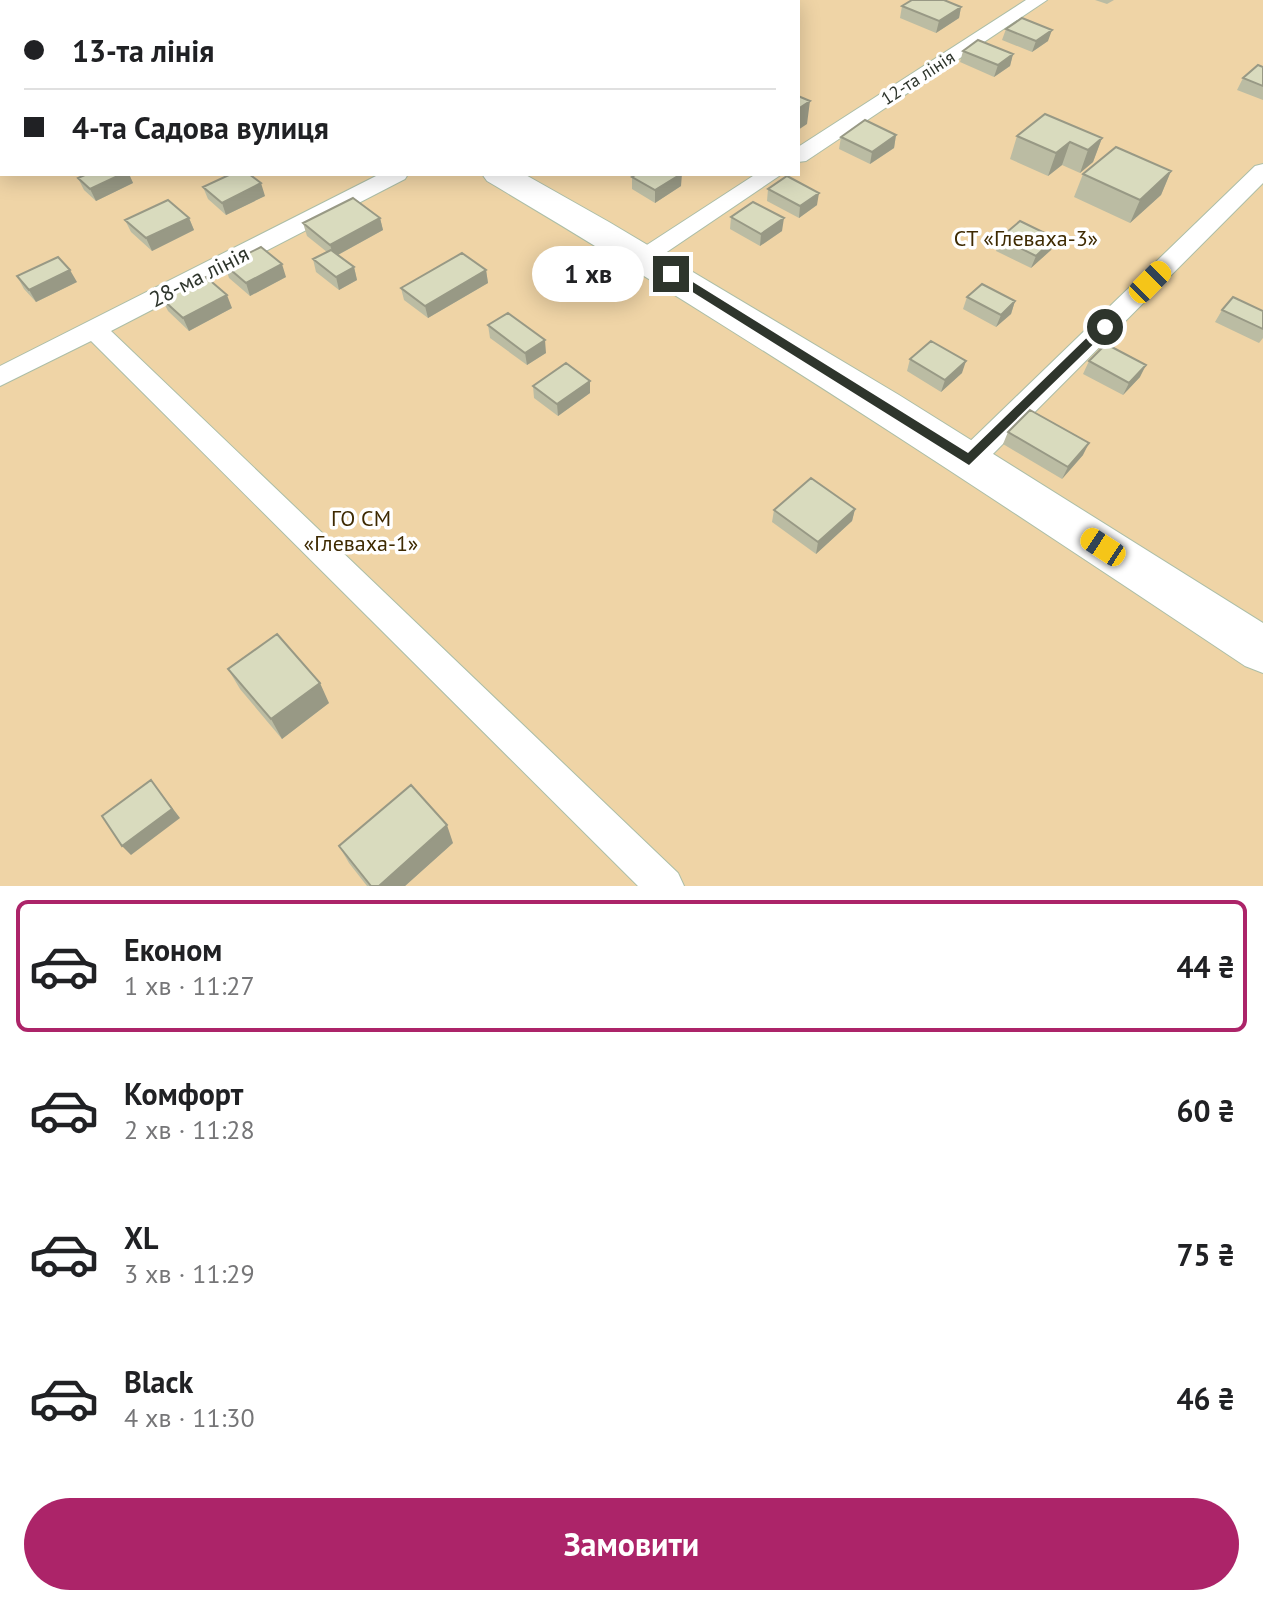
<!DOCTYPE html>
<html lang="uk">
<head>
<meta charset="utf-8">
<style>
	:root { --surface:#fff; --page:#f6f6f6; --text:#202124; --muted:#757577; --line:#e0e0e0; --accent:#ac2469 }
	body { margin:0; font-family:"PT Sans",sans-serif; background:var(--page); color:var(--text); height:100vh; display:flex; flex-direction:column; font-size:30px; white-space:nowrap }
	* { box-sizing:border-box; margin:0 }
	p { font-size:26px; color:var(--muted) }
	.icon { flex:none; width:44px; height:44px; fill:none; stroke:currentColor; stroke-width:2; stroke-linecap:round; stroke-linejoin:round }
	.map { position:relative; height:886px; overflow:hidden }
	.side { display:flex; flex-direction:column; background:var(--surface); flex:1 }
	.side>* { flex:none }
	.top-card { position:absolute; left:0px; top:0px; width:800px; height:176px; box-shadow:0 4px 20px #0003; display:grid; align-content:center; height:176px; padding:0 24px; background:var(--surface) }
	.end { position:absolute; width:36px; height:36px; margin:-18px; border:10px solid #2e352c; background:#fff; box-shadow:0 0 0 4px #fff }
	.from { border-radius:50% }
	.bubble { position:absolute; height:56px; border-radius:28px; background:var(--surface); box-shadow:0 4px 20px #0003; font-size:26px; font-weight:700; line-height:56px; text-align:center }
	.car { position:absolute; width:24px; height:48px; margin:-24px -12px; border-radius:10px; box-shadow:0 0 6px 2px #0007; background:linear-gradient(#f5c518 24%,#345 0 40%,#f5c518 0 76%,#345 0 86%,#f5c518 0) }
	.top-card b { display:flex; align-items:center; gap:28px; height:76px; font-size:30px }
	.top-card b+b { border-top:2px solid var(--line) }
	.top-card i { width:20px; height:20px; background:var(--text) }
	ul { padding:14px 0 0; list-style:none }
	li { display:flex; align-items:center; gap:24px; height:132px; margin:0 16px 12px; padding:0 8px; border:4px solid transparent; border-radius:12px }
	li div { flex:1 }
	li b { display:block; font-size:30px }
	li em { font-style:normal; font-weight:700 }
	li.on { border-color:var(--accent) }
	li>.icon { width:72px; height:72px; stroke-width:1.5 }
	.button { display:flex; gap:16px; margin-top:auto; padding:16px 24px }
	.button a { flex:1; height:92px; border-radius:48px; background:var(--accent); color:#fff; font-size:32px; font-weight:700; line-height:92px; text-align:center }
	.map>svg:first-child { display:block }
	.green { fill:#efd4a6; fill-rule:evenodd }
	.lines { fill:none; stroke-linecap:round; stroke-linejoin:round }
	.service-casing { stroke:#acbea7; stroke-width:2 }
	.minor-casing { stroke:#acbea7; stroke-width:2 }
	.service { fill:#fff; fill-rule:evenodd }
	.minor { fill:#fff; fill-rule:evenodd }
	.wall { fill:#bbbca3 }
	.shaded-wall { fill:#989985 }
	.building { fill:#d9dbbe; stroke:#989985; stroke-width:2 }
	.route { fill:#2e352c }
	.labels { text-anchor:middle; stroke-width:7; stroke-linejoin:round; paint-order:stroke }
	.far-street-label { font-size:18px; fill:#2e352c; stroke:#fff }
	.park-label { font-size:22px; fill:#3e2a02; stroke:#fff }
	.street-label { font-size:22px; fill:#2e352c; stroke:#fff }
</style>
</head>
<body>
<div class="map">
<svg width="1263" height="886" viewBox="0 0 1263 886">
	<rect width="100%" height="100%" fill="#f3feef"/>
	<!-- green -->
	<path class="green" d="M0,0h1263v886h-1263zM2,2h796v172h-796z"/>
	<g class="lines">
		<!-- service casing -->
		<g class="service-casing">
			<path id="service" d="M248,0h22l-23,2z
				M1026,0h21l-241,161 -8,1v-15z
				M0,119h2l-2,13z
				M1263,164v19l-284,285 -10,3 -10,-3 -4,-8 4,-8 296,-286z
				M380,174h28l-3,5 -294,152 567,542 6,13h-46l-547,-545 -91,45v-20z
				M756,174h26l-130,88h-16l-4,-5 4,-5z"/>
		</g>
		<!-- minor casing -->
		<g class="minor-casing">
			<path id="minor" d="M207,0h31l1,2h-31z
				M482,174h42l85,48 290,173 364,228v50l-18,-7c-250,-167 -500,-332 -758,-485z"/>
		</g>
		<!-- service -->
		<use href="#service" class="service"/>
		<!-- minor -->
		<use href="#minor" class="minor"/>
	</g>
	<!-- wall -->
	<path class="wall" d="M1095,0h19l-7,4z
		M902,6l59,1 -2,11 -23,15 -36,-15z
		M1006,29l42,12 -16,11 -30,-12z
		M963,51l50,3 -3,12 -16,11 -34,-15z
		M1263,67v33l-26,-10 6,-12z
		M896,135l-2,13 -24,16 -31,-15 2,-12z
		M1017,136l85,2 -9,24 -13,11 -18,-8 -14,11 -38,-17z
		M1171,171l-10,24 -31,28 -56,-26 9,-23z
		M87,174h42l4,9 -37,18 -12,-11 -6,-12z
		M632,177l49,9 -26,17 -23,-14z
		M203,187l62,9 -39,19 -18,-16z
		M768,189l49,16 -18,13 -32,-17z
		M731,217l51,14 -22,15 -30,-17z
		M189,218l5,12 -42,21 -21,-19 -6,-12z
		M380,218l3,12 -45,25 16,12 3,13 -18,10 -23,-18 -3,-13 14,-7 -20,-16 -4,-13z
		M1000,238h55l-4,12 -20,18 -35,-17z
		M225,265l61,12 -36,19 -21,-18z
		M486,270l2,13 -60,35 -24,-18 -3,-12z
		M17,276l60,6 -41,20 -12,-13z
		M967,297l48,4 -4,13 -15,13 -33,-18z
		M162,299l70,9 -43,23 -21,-20z
		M1222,310l41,1v27l-4,5 -44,-21z
		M488,325l58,28 -19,12 -37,-27z
		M910,359l52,14 -21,19 -34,-21z
		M1089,361l51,16 -17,18 -40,-21z
		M533,386l57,7 -32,23 -24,-18z
		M1008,432l75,23 -21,24 -59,-35z
		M855,509l-3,12 -36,33 -44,-32 2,-12z
		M228,669l101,34 -47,36 -42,-50z
		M453,843l-48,43h-38l-18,-23 -10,-17z"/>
	<!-- shaded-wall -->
	<path class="shaded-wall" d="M377,0h18v2h-23z
		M0,4h2v13l-2,1z
		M961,7l-2,11 -23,15 3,-12z
		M1052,30l-4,11 -16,11 4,-11z
		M1013,54l-3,12 -16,11 4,-12z
		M810,101l-3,23 -9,6v-21z
		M896,135l-2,13 -24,16 2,-12z
		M1102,138l-9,24 -13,11 8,-23z
		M1070,142l-8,23 -14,11 8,-23z
		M1171,171l-10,24 -31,28 10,-23z
		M122,174h7l4,9 -37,18 -6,-12z
		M681,174h1l-1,12 -26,17v-13z
		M261,183l4,13 -39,19 -4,-12z
		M819,193l-2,12 -18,13 1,-12z
		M189,218l5,12 -42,21 -6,-13z
		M380,218l3,12 -49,27 -4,-12z
		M784,218l-2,13 -22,15 1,-12z
		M1055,238l-4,12 -20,18 5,-12z
		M282,264l4,13 -36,19 -4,-13z
		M354,267l3,13 -18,10 -3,-13z
		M70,270l7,12 -41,20 -7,-12z
		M486,270l2,13 -60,35 -3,-12z
		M227,295l5,13 -43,23 -6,-13z
		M1015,301l-4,13 -15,13 5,-12z
		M545,340l1,13 -19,12 -2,-12z
		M966,361l-4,12 -21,19 4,-12z
		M1146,365l-6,12 -17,18 6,-12z
		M590,381v12l-32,23 -1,-12z
		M1089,443l-6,12 -21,24 6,-12z
		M855,509l-3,12 -36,33 2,-12z
		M320,683l9,20 -47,36 -11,-20z
		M151,780l29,38 -49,37 -9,-9z
		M447,825l6,18 -48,43h-26z"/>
	<!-- building -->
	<path class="building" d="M306,0h71l-5,2h-63z
		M403,0h17l4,2h-26z
		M499,0h22l4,2h-30z
		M654,0h48l-4,2h-40z
		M912,0h32l17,7 -22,14 -37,-15z
		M1022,18l30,12 -16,11 -30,-12z
		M978,40l35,14 -15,11 -35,-14z
		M1258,65l5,2v19l-20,-8z
		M798,96l12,5 -12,8z
		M1045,114l57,24 -14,12 -18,-8 -14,11 -39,-17z
		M865,120l31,15 -24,17 -31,-15z
		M1116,147l55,24 -31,29 -57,-26z
		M87,174h35l-32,15 -12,-11z
		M231,174h18l12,9 -39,20 -19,-16z
		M637,174h44l-26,16 -23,-13z
		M787,176l32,17 -19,13 -32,-17z
		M353,198l27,20 -50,27 -27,-22z
		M168,200l21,18 -43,20 -21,-18z
		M753,202l31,16 -23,16 -30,-17z
		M1020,221l35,17 -19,18 -36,-18z
		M261,247l21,17 -36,19 -21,-18z
		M331,250l23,17 -18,10 -23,-18z
		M462,253l24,17 -61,36 -24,-18z
		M58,257l12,13 -41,20 -12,-14z
		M206,277l21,18 -44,23 -21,-19z
		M982,284l33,17 -14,14 -34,-18z
		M1233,297l30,14v18l-41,-19z
		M508,313l37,27 -20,13 -37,-28z
		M931,341l35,20 -21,19 -35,-21z
		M1106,344l40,21 -17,18 -40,-22z
		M566,363l24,18 -33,23 -24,-18z
		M1030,410l59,33 -21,24 -60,-35z
		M811,478l44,31 -37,33 -44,-32z
		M277,634l43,49 -49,36 -43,-50z
		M151,780l21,29 -50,37 -20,-30z
		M411,785l36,40 -68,61h-8l-32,-40z"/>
	<!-- route -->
	<path class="route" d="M667,271h8l293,182 133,-129 10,3 -142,138 -302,-189z"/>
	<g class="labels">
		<!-- far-street labels -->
		<g class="far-street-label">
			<text transform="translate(918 78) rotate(-33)" y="6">12-та лінія</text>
		</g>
		<!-- park labels -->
		<g class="park-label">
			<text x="1026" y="246">СТ «Глеваха-3»</text>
			<text x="361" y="526">ГО СМ<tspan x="361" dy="25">«Глеваха-1»</tspan></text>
		</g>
		<!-- street labels -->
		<g class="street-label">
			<text transform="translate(199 276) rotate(-27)" y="8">28-ма лінія</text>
		</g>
	</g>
</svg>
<i class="end from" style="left:1105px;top:327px"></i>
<i class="end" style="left:671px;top:274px"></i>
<div class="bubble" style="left:532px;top:246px;width:112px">1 хв</div>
<i class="car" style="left:1150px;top:282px;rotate:45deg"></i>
<i class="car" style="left:1103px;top:547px;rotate:303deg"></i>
<div class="top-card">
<b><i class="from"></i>13-та лінія</b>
<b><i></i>4-та Садова вулиця</b>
</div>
</div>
<section class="side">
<ul>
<li class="on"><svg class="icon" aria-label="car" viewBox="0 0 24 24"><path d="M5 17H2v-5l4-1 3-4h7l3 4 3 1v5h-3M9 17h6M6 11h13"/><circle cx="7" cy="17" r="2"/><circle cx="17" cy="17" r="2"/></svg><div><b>Економ</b><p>1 хв · 11:27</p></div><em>44 ₴</em></li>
<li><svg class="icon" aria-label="car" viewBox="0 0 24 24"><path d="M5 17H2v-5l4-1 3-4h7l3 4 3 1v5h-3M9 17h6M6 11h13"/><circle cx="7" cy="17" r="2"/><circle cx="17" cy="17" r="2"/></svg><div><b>Комфорт</b><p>2 хв · 11:28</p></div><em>60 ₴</em></li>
<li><svg class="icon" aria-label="car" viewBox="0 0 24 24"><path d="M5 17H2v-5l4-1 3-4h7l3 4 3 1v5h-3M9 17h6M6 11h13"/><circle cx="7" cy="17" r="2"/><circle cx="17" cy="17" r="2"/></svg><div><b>XL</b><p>3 хв · 11:29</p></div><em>75 ₴</em></li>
<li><svg class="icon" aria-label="car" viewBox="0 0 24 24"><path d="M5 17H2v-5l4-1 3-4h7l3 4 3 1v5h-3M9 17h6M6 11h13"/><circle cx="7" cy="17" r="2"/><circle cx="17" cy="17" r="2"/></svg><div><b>Black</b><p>4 хв · 11:30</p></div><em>46 ₴</em></li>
</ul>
<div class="button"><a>Замовити</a></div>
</section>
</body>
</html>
